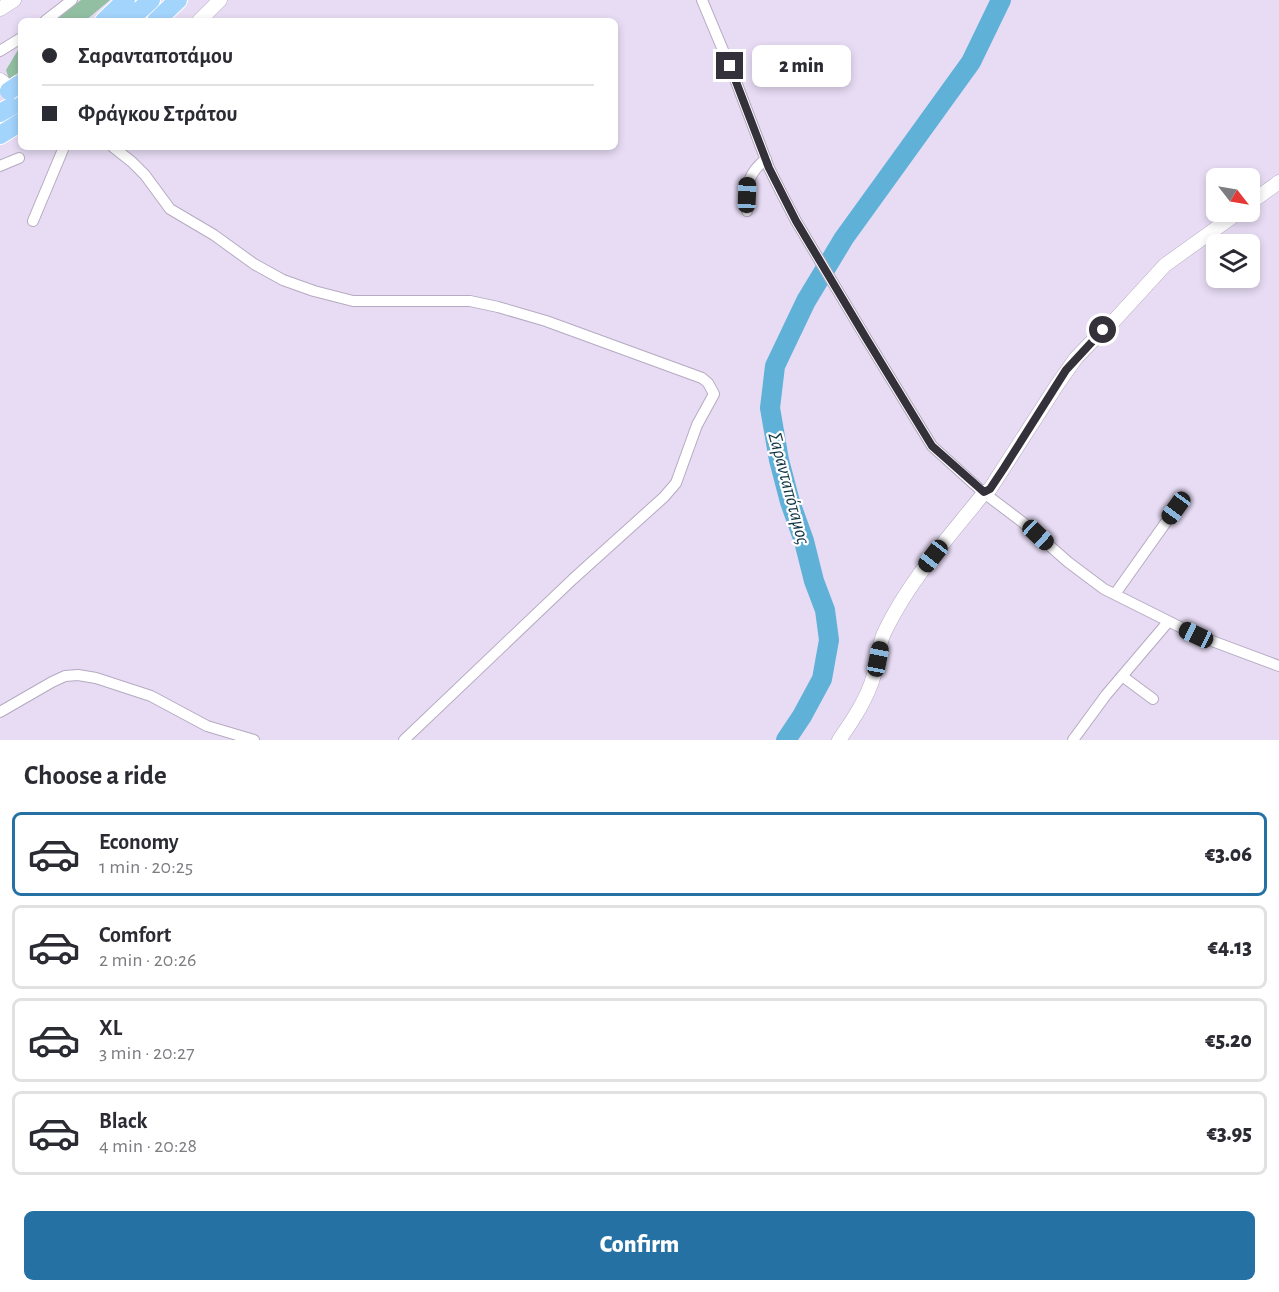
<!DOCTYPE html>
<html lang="en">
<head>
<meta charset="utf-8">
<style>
	:root { --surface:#fff; --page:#f2f2f3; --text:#2b2b33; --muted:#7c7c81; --line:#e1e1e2; --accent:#2571a4 }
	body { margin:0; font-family:"Alegreya Sans",sans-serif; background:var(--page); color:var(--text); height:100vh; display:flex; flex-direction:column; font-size:22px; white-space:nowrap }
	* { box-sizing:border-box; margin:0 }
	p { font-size:20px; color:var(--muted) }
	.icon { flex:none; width:33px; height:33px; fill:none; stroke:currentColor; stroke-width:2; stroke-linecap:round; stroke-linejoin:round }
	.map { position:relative; height:740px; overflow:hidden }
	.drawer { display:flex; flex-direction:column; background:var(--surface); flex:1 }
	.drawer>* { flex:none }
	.top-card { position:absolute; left:18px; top:18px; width:600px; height:132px; border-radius:9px; box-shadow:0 3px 9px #0003; display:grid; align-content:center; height:132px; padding:0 24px; background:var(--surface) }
	.needle { width:39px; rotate:121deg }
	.buttons { position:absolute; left:1206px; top:168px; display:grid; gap:12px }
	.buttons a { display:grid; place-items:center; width:54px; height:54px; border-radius:9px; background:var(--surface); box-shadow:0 3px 9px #0003; font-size:30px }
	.end { position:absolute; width:27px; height:27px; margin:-14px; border:8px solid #35313a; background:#fff; box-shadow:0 0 0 3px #fff }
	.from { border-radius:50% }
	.bubble { position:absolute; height:42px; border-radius:9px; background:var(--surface); box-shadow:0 3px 9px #0003; font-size:20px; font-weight:800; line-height:42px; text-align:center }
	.car { position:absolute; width:18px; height:36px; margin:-18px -9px; border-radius:8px; box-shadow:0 0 4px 2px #0007; background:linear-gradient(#222 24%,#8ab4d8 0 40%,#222 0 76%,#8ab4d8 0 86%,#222 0) }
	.top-card b { display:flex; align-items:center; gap:21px; height:57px; font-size:22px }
	.top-card b+b { border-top:2px solid var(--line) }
	.top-card i { width:15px; height:15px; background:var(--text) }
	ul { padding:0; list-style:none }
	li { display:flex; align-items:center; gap:18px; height:84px; margin:0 12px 9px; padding:0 12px; border:3px solid var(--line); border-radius:9px }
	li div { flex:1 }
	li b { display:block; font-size:22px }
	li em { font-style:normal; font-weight:800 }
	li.active { border-color:var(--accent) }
	li>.icon { width:54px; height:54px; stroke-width:1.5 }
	h2 { padding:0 24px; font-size:27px; line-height:72px }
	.primary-button { display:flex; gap:12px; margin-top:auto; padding:12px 24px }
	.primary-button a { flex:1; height:69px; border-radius:9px; background:var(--accent); color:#fff; font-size:24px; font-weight:800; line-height:69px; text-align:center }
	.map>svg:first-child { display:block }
	.green { fill:#92bfa2 }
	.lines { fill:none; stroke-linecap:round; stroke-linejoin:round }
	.river { stroke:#60b1d8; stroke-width:20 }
	.minor-casing { stroke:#b5aac1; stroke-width:12 }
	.tertiary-casing { stroke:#b5aac1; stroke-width:15 }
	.trunk-casing { stroke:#fff; stroke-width:20 }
	.minor { stroke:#fff; stroke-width:10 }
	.tertiary { stroke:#fff; stroke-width:14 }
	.trunk { stroke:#a3d4fc; stroke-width:18 }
	.trunk-bridge-casing { stroke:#fff; stroke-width:20; stroke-linecap:butt }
	.trunk-bridge { stroke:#a3d4fc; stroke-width:18 }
	.route { stroke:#35313a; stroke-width:8 }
	.labels { text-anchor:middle; stroke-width:4.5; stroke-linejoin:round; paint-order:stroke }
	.water-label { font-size:20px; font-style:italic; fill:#0e3444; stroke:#fff }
</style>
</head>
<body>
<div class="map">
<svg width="1279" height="740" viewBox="0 0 1279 740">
	<rect width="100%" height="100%" fill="#e7dcf4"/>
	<!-- green -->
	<path class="green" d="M81,0h29l-25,21h-30z
		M21,45v26l-12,8 -3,-9z"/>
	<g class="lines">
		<!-- river -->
		<path class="river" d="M786,740l16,-24 20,-37 7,-39 -4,-30 -11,-29 -10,-40 -14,-39 -11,-42 -9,-52 5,-42 31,-65 38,-63 127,-176 30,-62"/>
		<!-- minor casing -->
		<g class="minor-casing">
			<path id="minor" d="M702,0l33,79 34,89 11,22 16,31 70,117 66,108 52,47 41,31 43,38 36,27 92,46 83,31
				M45,21l27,-21
				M0,51l21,-13
				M113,147l19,15 13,13 25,34 44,26 40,29 29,16 31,11 39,10h117l28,6 48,14 156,57 6,5 6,11 -17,31 -21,58 -12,14 -91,82 -169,161
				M0,166l19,-8
				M747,211c1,-25 -2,-35 19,-52
				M33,221l31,-74
				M1115,594l61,-86
				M1122,676l31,23
				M0,712l52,-30 13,-6 13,-1 18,3 55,18 56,30 47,14
				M1073,740l33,-45 62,-73"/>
		</g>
		<!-- tertiary casing -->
		<g class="tertiary-casing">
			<path id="tertiary" d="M0,9l14,-9
				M199,21l21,-21
				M0,80l4,3
				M1250,203l29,-21
				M839,740c14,-20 28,-41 35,-65 4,-14 4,-31 11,-44 25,-52 64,-94 99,-138l6,-4 67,-104 19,-27 27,-28 8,-6 54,-59 74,-53"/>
		</g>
		<!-- trunk casing -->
		<g class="trunk-casing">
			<path id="trunk" d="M104,21l22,-21
				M128,21l23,-21
				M156,21l22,-21
				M0,113l21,-12
				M0,135l21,-13"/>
		</g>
		<!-- minor -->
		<use href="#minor" class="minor"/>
		<!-- tertiary -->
		<use href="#tertiary" class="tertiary"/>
		<!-- trunk -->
		<use href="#trunk" class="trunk"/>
		<!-- trunk-bridge casing -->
		<g class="trunk-bridge-casing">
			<path id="trunk-bridge" d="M9,91l12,-8"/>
		</g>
		<!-- trunk-bridge -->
		<use href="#trunk-bridge" class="trunk-bridge"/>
	</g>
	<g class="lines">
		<!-- route -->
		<path class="route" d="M730,66l39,102 27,53 70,117 66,108 52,46 6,-3 14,-21 62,-98 37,-40"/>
	</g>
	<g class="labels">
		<!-- water labels -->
		<g class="water-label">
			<text transform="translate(790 488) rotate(75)" y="7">Σαρανταπόταμος</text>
		</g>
	</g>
</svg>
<div class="buttons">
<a><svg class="needle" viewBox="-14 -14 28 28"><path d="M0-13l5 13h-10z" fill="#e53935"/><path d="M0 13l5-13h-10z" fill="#7c7c81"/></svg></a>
<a><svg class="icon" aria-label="layers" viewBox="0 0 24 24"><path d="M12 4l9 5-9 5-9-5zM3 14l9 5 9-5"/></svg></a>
</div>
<i class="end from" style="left:1103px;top:330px"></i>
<i class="end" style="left:730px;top:66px"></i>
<div class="bubble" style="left:752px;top:45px;width:99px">2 min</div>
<i class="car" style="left:747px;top:195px;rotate:2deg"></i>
<i class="car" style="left:1176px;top:508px;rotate:216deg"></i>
<i class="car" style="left:1038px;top:535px;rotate:133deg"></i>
<i class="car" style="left:933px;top:556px;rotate:218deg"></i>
<i class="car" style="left:1196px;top:635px;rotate:295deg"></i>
<i class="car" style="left:878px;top:659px;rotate:11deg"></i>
<div class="top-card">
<b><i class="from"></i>Σαρανταποτάμου</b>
<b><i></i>Φράγκου Στράτου</b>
</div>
</div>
<section class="drawer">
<h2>Choose a ride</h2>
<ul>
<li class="active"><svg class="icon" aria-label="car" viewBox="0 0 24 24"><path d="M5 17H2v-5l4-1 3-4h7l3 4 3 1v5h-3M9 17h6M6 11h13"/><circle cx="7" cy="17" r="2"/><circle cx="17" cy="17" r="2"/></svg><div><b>Economy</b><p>1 min · 20:25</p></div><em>€3.06</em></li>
<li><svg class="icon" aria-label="car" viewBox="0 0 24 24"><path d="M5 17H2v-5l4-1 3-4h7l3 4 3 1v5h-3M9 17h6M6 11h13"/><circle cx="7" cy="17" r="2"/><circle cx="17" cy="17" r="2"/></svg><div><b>Comfort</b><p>2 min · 20:26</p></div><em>€4.13</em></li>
<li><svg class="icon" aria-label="car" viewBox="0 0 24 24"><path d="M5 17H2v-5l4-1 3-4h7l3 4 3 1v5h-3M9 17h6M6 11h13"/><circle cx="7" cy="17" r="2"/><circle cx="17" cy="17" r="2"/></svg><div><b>XL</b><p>3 min · 20:27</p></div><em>€5.20</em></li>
<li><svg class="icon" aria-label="car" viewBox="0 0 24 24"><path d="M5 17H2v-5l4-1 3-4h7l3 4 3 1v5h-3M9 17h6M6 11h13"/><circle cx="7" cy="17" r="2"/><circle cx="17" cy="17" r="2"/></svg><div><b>Black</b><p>4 min · 20:28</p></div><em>€3.95</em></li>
</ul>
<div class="primary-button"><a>Confirm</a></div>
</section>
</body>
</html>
